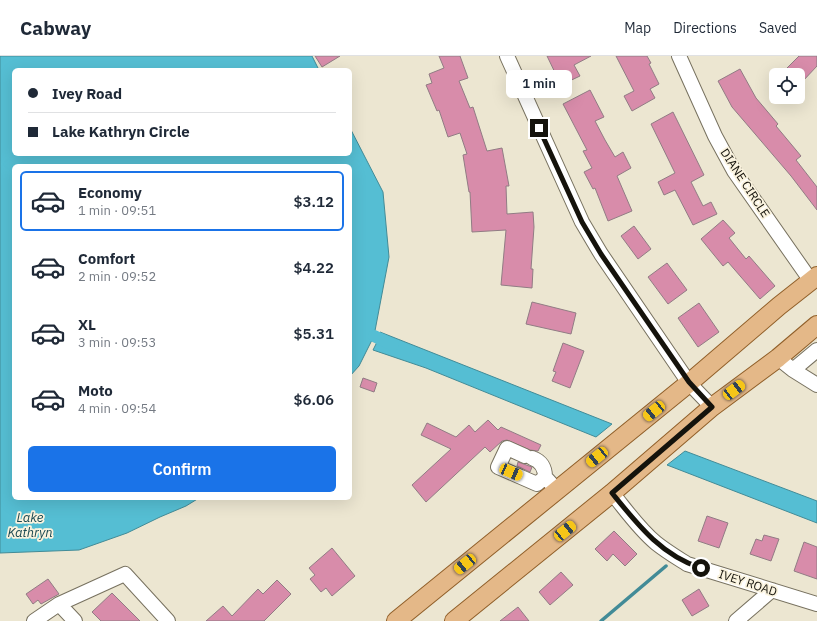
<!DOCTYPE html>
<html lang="en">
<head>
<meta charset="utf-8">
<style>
	:root { --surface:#fff; --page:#f2f2f3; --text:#1f2937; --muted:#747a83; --line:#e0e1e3; --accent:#1a73e8 }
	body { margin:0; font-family:"IBM Plex Sans",sans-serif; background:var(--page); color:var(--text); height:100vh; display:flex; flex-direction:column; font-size:15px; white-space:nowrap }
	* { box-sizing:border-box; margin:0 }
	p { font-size:13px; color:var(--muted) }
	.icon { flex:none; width:22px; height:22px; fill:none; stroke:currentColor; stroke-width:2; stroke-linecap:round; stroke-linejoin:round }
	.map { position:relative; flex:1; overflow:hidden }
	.details { position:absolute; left:12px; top:108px; width:340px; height:336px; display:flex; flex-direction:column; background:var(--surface); border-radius:6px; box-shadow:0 4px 16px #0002 }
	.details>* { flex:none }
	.banner { position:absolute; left:12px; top:12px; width:340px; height:88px; border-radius:6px; box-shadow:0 4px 16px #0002; display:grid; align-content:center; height:88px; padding:0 16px; background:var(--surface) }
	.fabs { position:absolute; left:769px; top:12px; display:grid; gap:8px }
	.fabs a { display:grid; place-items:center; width:36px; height:36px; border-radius:6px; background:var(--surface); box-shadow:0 4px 16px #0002; font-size:20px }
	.end { position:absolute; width:18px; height:18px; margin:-9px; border:5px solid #15130c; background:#fff; box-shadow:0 0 0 2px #fff }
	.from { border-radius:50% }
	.bubble { position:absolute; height:28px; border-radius:6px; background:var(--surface); box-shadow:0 4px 16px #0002; font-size:13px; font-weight:600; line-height:28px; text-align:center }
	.car { position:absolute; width:12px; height:24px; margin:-12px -6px; border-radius:5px; box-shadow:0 0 3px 1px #0007; background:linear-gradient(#f5c518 24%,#345 0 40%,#f5c518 0 76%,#345 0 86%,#f5c518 0) }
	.banner b { display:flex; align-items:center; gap:14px; height:38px; font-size:15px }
	.banner b+b { border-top:1px solid var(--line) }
	.banner i { width:10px; height:10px; background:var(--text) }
	ul { padding:7px 0 0; list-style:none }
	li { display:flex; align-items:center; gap:12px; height:60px; margin:0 8px 6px; padding:0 8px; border:2px solid transparent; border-radius:6px }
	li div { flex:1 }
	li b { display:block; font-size:15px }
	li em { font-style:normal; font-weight:600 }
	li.current { border-color:var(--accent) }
	li>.icon { width:36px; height:36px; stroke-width:1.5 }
	.primary-button { display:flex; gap:8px; margin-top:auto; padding:8px 16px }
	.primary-button a { flex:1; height:46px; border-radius:6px; background:var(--accent); color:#fff; font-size:16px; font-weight:600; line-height:46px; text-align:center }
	header { display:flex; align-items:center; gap:24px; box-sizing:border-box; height:56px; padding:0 20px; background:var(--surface); border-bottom:1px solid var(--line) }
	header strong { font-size:19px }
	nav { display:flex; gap:22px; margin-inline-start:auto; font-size:14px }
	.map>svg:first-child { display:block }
	.water { fill:#55bed3; stroke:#428b97 }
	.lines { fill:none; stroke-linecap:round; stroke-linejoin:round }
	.stream { stroke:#428b97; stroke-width:3.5 }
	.canal { stroke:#55bed3; stroke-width:12 }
	.building { fill:#d88caa; stroke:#917c84 }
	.minor-casing { stroke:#77715f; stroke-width:16 }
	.major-casing { stroke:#905f29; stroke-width:20 }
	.minor { stroke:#fff; stroke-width:14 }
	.major { stroke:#e4b888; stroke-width:18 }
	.route { stroke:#15130c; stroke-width:5 }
	.labels { text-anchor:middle; stroke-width:3.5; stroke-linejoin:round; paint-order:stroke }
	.street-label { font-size:12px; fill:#15130c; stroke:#faf3de }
	.water-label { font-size:13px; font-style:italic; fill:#1a4952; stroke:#faf3de }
</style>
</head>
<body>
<header>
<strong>Cabway</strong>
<nav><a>Map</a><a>Directions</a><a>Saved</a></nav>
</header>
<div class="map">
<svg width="817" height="565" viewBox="0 0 817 565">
	<rect width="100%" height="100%" fill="#ece6d1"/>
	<!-- water -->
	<path class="water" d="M0,0h312l7,14h-305v84h336v-26l33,64 6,65 -15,79 -15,30 -9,10v-210h-336v332h185l-13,8 -26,11 -33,16 -48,17 -79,3z
		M380,276l232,92 -16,13 -170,-69 -53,-18 6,-12z
		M685,395l132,50v22l-150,-58z"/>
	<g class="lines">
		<!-- stream -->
		<path class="stream" d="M601,565l65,-55"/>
		<!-- canal -->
		<path class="canal" d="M374,280l19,9"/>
	</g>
	<!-- building -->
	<path class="building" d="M315,0h25l-18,11z
		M439,0h21l8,22 -9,3 11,27 3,-1 14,44 15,-3 7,38h-3l1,28 26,-2 1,15 -3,42h2l-1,19 -31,-3 5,-55 -34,2 -2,-40h-1l-6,-37 4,-1 -7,-21 -12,4 -9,-27 -2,1 -11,-26 6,-2 -3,-9 15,-6z
		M547,0h44l-17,9 6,11 -19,9z
		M616,0h31l4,7 -2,1 10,20 -9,5 5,9 -23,13 -8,-15 10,-5z
		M799,0h18v10l-15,16 -4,-3v-4h-4l-7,-7z
		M740,13l16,29 22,26 -2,2 25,30 -5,4 21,27v23l-26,-34 -59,-69 -14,-26z
		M590,34l14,27 -9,4 10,19 10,17 8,-5 8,16 -14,8 15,35 -24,10 -13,-33 -2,1 -9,-17 8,-4 -9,-17 4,-1 -24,-46z
		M673,56l31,63 -13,7 12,24 8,-4 6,12 -24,11 -18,-35 -11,5 -6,-13 17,-9 -24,-49z
		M723,164l12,13 -6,5 17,21 3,-3 26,30 -15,13 -32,-37 -5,4 -22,-27z
		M634,170l17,23 -13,10 -17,-23z
		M667,207l20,27 -19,14 -20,-27z
		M532,246l44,11 -5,21 -45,-10z
		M699,247l20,29 -21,15 -20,-29z
		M563,287l21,8 -14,37 -18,-7 4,-9 -3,-1z
		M363,322l14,5 -3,9 -14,-5z
		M488,364l10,10 3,-3 40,18 -3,6 -8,-1 -23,-10 -5,1 -12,11 -5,-5 -59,55 -14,-17 39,-36 -30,-14 6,-12 29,14 13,-12 6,7z
		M518,406l14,5 -2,5 -13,-6z
		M707,460l21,7 -9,25 -21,-7z
		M614,475l23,23 -12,12 -12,-12 -6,7 -12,-12z
		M764,479l15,4 -8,22 -21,-7 6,-15 6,2z
		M804,486l13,5v32l-23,-8z
		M332,492l23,28 -23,20 -6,-8 -5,4 -11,-13 5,-4 -6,-7z
		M561,516l12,13 -23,20 -11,-13z
		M48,523l11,15 -18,10 -3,-4 -5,4 -7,-10z
		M277,524l14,14 -27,27h-58l17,-15 9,10 26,-27 5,5z
		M699,533l10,17 -17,10 -10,-16z
		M112,537l28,28h-39l-9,-9z
		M518,551l11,14h-29z"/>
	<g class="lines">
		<!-- minor casing -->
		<g class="minor-casing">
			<path id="minor" d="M507,0l75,166 19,32 88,129 23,24
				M679,0l36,80 19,35 77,110
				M778,302l15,12 24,15
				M793,314l24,-20
				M525,400l-18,-8 -9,19 39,17 8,-7 11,12
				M532,402c9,3 13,10 13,19
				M612,437c14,17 27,36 44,50 10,8 20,14 31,21l130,40
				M59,548l16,17
				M34,565l25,-17 66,-30 43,47
				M736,565l36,-31"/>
		</g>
		<!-- major casing -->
		<g class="major-casing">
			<path id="major" d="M396,565l293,-238 90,-77 38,-30
				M454,565l158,-128 100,-86 66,-49 39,-33"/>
		</g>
		<!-- minor -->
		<use href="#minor" class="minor"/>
		<!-- major -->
		<use href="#major" class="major"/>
	</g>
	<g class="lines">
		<!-- route -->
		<path class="route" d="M539,72l43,94 19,32 88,128 23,25 -100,86c26,32 49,62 89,75"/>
	</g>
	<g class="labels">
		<!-- street labels -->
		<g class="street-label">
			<text transform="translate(745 127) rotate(57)" y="4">DIANE CIRCLE</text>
			<text transform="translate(748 527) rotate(18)" y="4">IVEY ROAD</text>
		</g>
		<!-- water labels -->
		<g class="water-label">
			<text x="30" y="466">Lake<tspan x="30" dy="15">Kathryn</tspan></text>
		</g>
	</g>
</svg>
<div class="fabs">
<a><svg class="icon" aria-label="locate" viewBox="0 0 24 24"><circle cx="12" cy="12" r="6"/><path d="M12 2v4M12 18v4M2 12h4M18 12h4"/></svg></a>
</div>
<i class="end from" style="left:701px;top:512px"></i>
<i class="end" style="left:539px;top:72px"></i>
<div class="bubble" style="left:506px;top:14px;width:66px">1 min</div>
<i class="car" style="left:734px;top:334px;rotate:53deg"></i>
<i class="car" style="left:654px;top:355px;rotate:231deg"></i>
<i class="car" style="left:597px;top:401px;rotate:231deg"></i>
<i class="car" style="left:511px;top:416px;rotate:113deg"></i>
<i class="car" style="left:565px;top:475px;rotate:51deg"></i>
<i class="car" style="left:465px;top:508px;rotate:231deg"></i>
<div class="banner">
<b><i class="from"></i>Ivey Road</b>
<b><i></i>Lake Kathryn Circle</b>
</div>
<section class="details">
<ul>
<li class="current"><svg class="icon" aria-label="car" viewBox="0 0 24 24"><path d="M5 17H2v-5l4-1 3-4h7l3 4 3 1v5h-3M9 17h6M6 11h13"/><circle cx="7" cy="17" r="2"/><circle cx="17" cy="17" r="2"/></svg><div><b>Economy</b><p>1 min · 09:51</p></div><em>$3.12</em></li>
<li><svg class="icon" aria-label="car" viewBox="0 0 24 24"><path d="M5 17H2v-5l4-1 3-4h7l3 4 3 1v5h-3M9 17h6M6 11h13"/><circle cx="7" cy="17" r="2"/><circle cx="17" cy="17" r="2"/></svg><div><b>Comfort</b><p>2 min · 09:52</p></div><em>$4.22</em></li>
<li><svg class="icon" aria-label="car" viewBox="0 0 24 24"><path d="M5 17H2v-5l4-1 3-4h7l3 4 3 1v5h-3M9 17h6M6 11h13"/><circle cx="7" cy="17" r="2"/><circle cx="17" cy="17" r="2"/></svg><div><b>XL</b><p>3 min · 09:53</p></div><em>$5.31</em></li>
<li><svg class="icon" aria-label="car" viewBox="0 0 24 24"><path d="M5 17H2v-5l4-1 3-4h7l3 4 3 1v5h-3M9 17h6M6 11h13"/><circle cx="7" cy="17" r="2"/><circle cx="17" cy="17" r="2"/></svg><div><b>Moto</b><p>4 min · 09:54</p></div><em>$6.06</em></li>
</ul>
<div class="primary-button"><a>Confirm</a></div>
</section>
</div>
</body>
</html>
